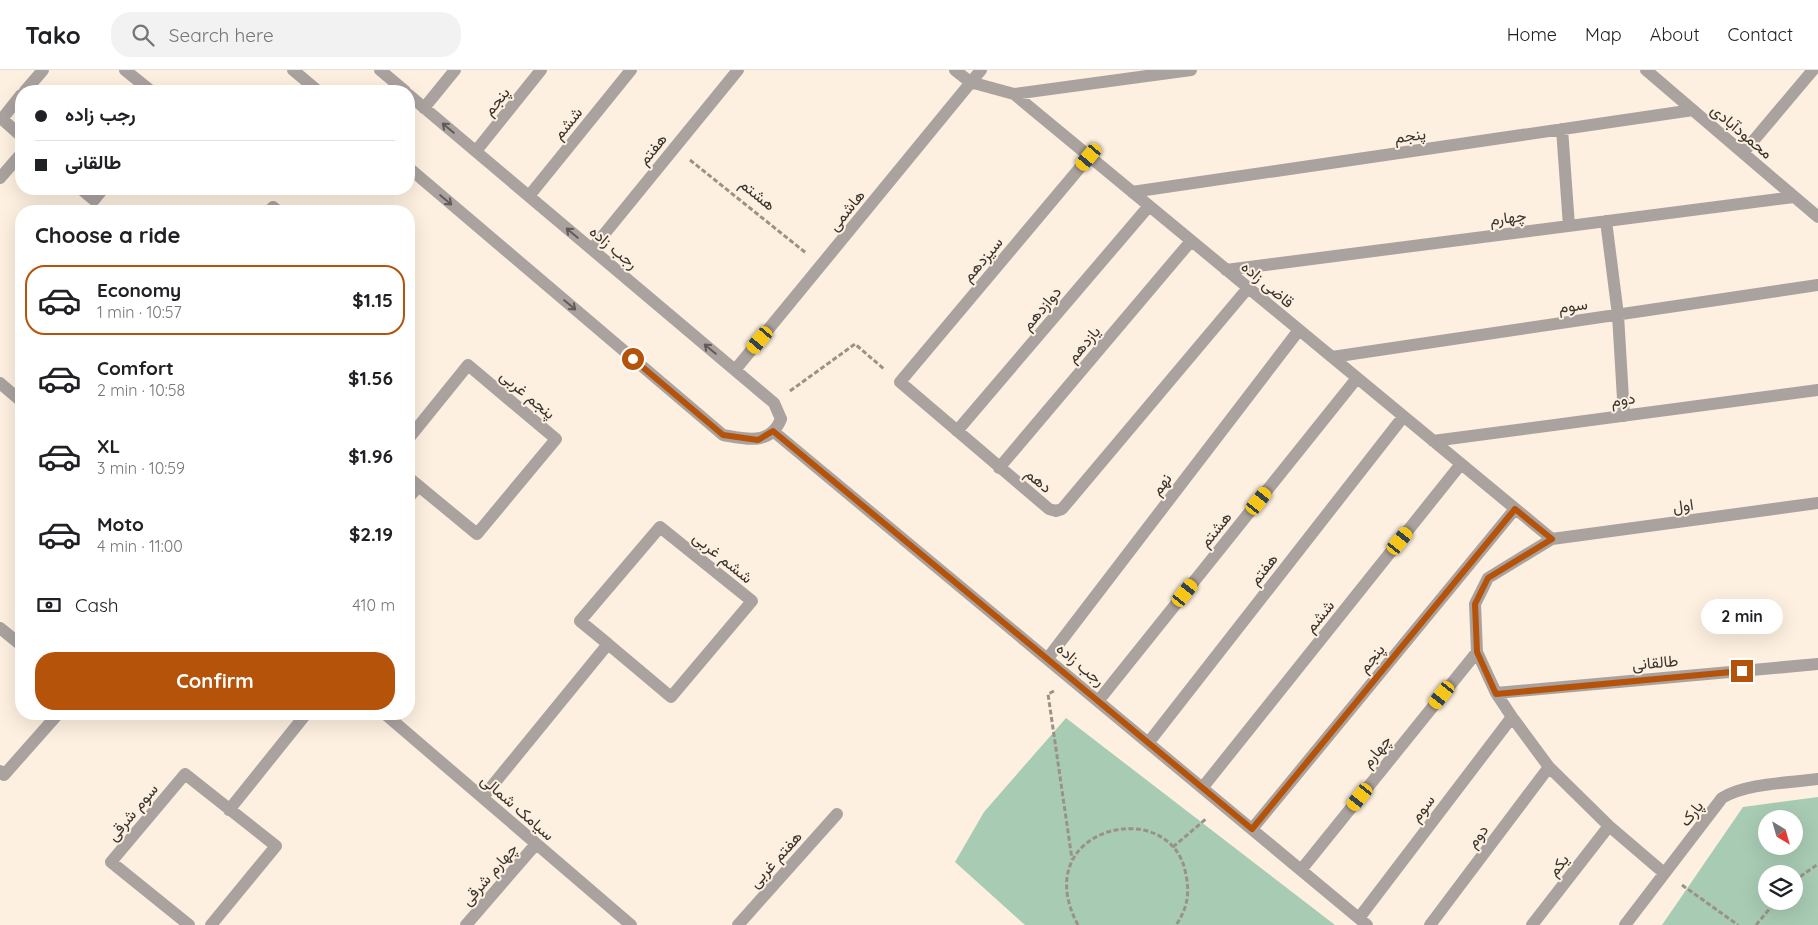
<!DOCTYPE html>
<html lang="en">
<head>
<meta charset="utf-8">
<style>
	:root { --surface:#fff; --page:#f2f2f2; --text:#202124; --muted:#757577; --line:#e0e0e0; --accent:#b45309 }
	body { margin:0; font-family:Quicksand,Vazirmatn,sans-serif; background:var(--page); color:var(--text); height:100vh; display:flex; flex-direction:column; font-size:19px; white-space:nowrap }
	* { box-sizing:border-box; margin:0 }
	p { font-size:16px; color:var(--muted) }
	.icon { flex:none; width:28px; height:28px; fill:none; stroke:currentColor; stroke-width:2; stroke-linecap:round; stroke-linejoin:round }
	.map { position:relative; flex:1; overflow:hidden }
	.side { position:absolute; left:15px; top:135px; width:400px; height:515px; display:flex; flex-direction:column; background:var(--surface); border-radius:20px; box-shadow:0 5px 20px #0002 }
	.side>* { flex:none }
	.guide { position:absolute; left:15px; top:15px; width:400px; height:110px; border-radius:20px; box-shadow:0 5px 20px #0002; display:grid; align-content:center; height:110px; padding:0 20px; background:var(--surface) }
	.needle { width:32px; rotate:143deg }
	.buttons { position:absolute; left:1758px; top:740px; display:grid; gap:10px }
	.buttons a { display:grid; place-items:center; width:45px; height:45px; border-radius:50%; background:var(--surface); box-shadow:0 5px 20px #0002; font-size:25px }
	.end { position:absolute; width:22px; height:22px; margin:-11px; border:6px solid #b45309; background:#fff; box-shadow:0 0 0 2px #fff }
	.from { border-radius:50% }
	.bubble { position:absolute; height:35px; border-radius:18px; background:var(--surface); box-shadow:0 5px 20px #0002; font-size:16px; font-weight:700; line-height:35px; text-align:center }
	.car { position:absolute; width:15px; height:30px; margin:-15px -8px; border-radius:6px; box-shadow:0 0 4px 1px #0007; background:linear-gradient(#f5c518 24%,#345 0 40%,#f5c518 0 76%,#345 0 86%,#f5c518 0) }
	.guide b { display:flex; align-items:center; gap:18px; height:48px; font-size:19px }
	.guide b+b { border-top:1px solid var(--line) }
	.guide i { width:12px; height:12px; background:var(--text) }
	ul { padding:0; list-style:none }
	li { display:flex; align-items:center; gap:15px; height:70px; margin:0 10px 8px; padding:0 10px; border:2px solid transparent; border-radius:20px }
	li div { flex:1 }
	li b { display:block; font-size:19px }
	li em { font-style:normal; font-weight:700 }
	li.current { border-color:var(--accent) }
	li>.icon { width:45px; height:45px; stroke-width:1.5 }
	h2 { padding:0 20px; font-size:22px; line-height:60px }
	.pay { display:flex; align-items:center; gap:12px; height:55px; padding:0 20px; font-size:19px }
	.pay p { margin-inline-start:auto }
	.cta { display:flex; gap:10px; margin-top:auto; padding:10px 20px }
	.cta a { flex:1; height:58px; border-radius:20px; background:var(--accent); color:#fff; font-size:20px; font-weight:700; line-height:58px; text-align:center }
	header { display:flex; align-items:center; gap:30px; box-sizing:border-box; height:70px; padding:0 25px; background:var(--surface); border-bottom:1px solid var(--line) }
	header strong { font-size:24px }
	nav { display:flex; gap:28px; margin-inline-start:auto; font-size:18px }
	.search { width:350px; height:45px; background:var(--page); display:flex; align-items:center; gap:12px; box-sizing:border-box; padding:0 18px; border-radius:20px; color:var(--muted); font-size:19px }
	.map>svg:first-child { display:block }
	.green { fill:#a8cbb3; fill-rule:evenodd }
	.lines { fill:none; stroke-linecap:round; stroke-linejoin:round }
	.path { stroke:#9b9287; stroke-width:3; stroke-dasharray:5 2.5; stroke-linecap:butt }
	.street { stroke:#aaa29f; stroke-width:12 }
	.oneway { stroke:#615a56 }
	.route { stroke:#b45309; stroke-width:6 }
	.labels { text-anchor:middle; stroke-width:4; stroke-linejoin:round; paint-order:stroke }
	.street-label { font-size:16px; fill:#39342e; stroke:#fdf0e0 }
</style>
</head>
<body>
<header>
<strong>Tako</strong>
<div class="search"><svg class="icon" aria-label="search" viewBox="0 0 24 24"><circle cx="10" cy="10" r="6"/><path d="M15 15l6 6"/></svg>Search here</div>
<nav><a>Home</a><a>Map</a><a>About</a><a>Contact</a></nav>
</header>
<div class="map">
<svg width="1818" height="855" viewBox="0 0 1818 855">
	<rect width="100%" height="100%" fill="#fdf0e0"/>
	<!-- green -->
	<path class="green" d="M1066,648l269,207h-310l-70,-63 29,-50z
		M1818,727v128h-156l81,-118zM1766,749h28v27h-28zM1766,804h28v27h-28z"/>
	<g class="lines">
		<!-- path -->
		<path class="path" d="M690,90l116,93
			M790,321l65,-47 29,25
			M1054,621l-6,3 24,165
			M1173,777l34,-29
			M1794,811l24,-17
			M1682,815l56,40
			M1078,855c-53,-99 95,-132 108,-50 4,19 1,34 -10,50
			M1756,855l20,-24"/>
		<!-- street -->
		<path class="street" d="M125,0l26,21
			M293,0l25,21
			M380,0l25,21
			M955,0l15,12 44,12 538,445
			M1646,0l172,147
			M25,21l18,-21
			M1014,24l177,-24
			M21,25l-19,24 19,17
			M409,25l365,308 7,16c-11,27 -35,20 -58,16l-314,-267
			M424,38l31,-38
			M1562,59l7,97
			M476,81l65,-81
			M1743,83l70,-83
			M1089,87l-189,225 149,127 7,2 6,-2 186,-221
			M0,108l21,-24
			M81,119l13,11 9,-11
			M1132,122l561,-82
			M529,126l102,-126
			M269,141l4,-4 5,4
			M1606,151l12,94 6,101
			M592,179l146,-179
			M1226,200l568,-73
			M1332,287l486,-72
			M735,300l246,-300
			M0,313l21,18
			M773,361l594,494
			M957,361l192,-225
			M409,368l59,-73 88,74 -79,95 -68,-56
			M1433,371l385,-51
			M999,398l192,-227
			M409,427l10,-11
			M0,558l21,17
			M1048,588l251,-328
			M1496,623l322,-29
			M1099,630l258,-322
			M385,644l246,211
			M1149,672l254,-325
			M0,701l4,4 54,-61
			M1203,717l258,-323
			M483,727l125,-153 63,53 81,-96 -92,-74 -80,94 28,23
			M229,740l77,-96
			M1252,759l263,-320
			M1301,800l176,-218
			M1664,803l-55,-47 -60,-59 -37,-50 -16,-24 -19,-41 -2,-48 13,-26 64,-39 266,-36
			M1359,848l153,-201
			M189,855l-78,-63 74,-88 91,72 -65,79
			M466,855l70,-81
			M738,855l99,-111
			M1430,855l119,-158
			M1532,855l77,-99
			M1625,855l97,-127c24,-15 67,-15 96,-19"/>
	</g>
	<!-- one-way arrows -->
	<defs><path id="oneway-shaft" d="M-6 0H5M1.5-3L5.5 0L1.5 3" fill="none" stroke-width="1.6" stroke-linecap="round" stroke-linejoin="round" transform="scale(1.25)"/></defs>
	<g class="oneway">
		<use href="#oneway-shaft" transform="translate(448 58) rotate(-140)"/>
		<use href="#oneway-shaft" transform="translate(446 130) rotate(40)"/>
		<use href="#oneway-shaft" transform="translate(572 163) rotate(-140)"/>
		<use href="#oneway-shaft" transform="translate(570 235) rotate(40)"/>
		<use href="#oneway-shaft" transform="translate(710 279) rotate(-140)"/>
	</g>
	<g class="lines">
		<!-- route -->
		<path class="route" d="M633,289l90,76 35,5 15,-9 479,398 263,-320 37,30 -64,39 -13,26 2,48 19,42 246,-23"/>
	</g>
	<g class="labels">
		<!-- street labels -->
		<g class="street-label">
			<text transform="translate(496 31) rotate(-51)" y="6">پنجم</text>
			<text transform="translate(567 53) rotate(-51)" y="6">ششم</text>
			<text transform="translate(1742 61) rotate(40)" y="6">محمودآبادی</text>
			<text transform="translate(1410 65) rotate(-8)" y="6">پنجم</text>
			<text transform="translate(652 79) rotate(-51)" y="6">هفتم</text>
			<text transform="translate(758 124) rotate(39)" y="6">هشتم</text>
			<text transform="translate(846 140) rotate(-51)" y="6">هاشمی</text>
			<text transform="translate(1508 147) rotate(-7)" y="6">چهارم</text>
			<text transform="translate(614 177) rotate(40)" y="6">رجب زاده</text>
			<text transform="translate(982 189) rotate(-50)" y="6">سیزدهم</text>
			<text transform="translate(1268 214) rotate(40)" y="6">قاضی زاده</text>
			<text transform="translate(1573 235) rotate(-8)" y="6">سوم</text>
			<text transform="translate(1041 238) rotate(-50)" y="6">دوازدهم</text>
			<text transform="translate(1083 274) rotate(-50)" y="6">یازدهم</text>
			<text transform="translate(528 324) rotate(40)" y="6">پنجم غربی</text>
			<text transform="translate(1623 329) rotate(-8)" y="6">دوم</text>
			<text transform="translate(1039 410) rotate(40)" y="6">دهم</text>
			<text transform="translate(1161 414) rotate(-53)" y="6">نهم</text>
			<text transform="translate(1683 435) rotate(-8)" y="6">اول</text>
			<text transform="translate(1215 459) rotate(-51)" y="6">هشتم</text>
			<text transform="translate(723 487) rotate(39)" y="6">ششم غربی</text>
			<text transform="translate(1263 499) rotate(-52)" y="6">هفتم</text>
			<text transform="translate(1319 546) rotate(-51)" y="6">ششم</text>
			<text transform="translate(1371 588) rotate(-51)" y="6">پنجم</text>
			<text transform="translate(1655 592) rotate(-5)" y="6">طالقانی</text>
			<text transform="translate(1081 594) rotate(40)" y="6">رجب زاده</text>
			<text transform="translate(1376 681) rotate(-51)" y="6">چهارم</text>
			<text transform="translate(518 737) rotate(41)" y="6">سیامک شمالی</text>
			<text transform="translate(1422 738) rotate(-53)" y="6">سوم</text>
			<text transform="translate(132 742) rotate(-50)" y="6">سوم شرقی</text>
			<text transform="translate(1691 743) rotate(-52)" y="6">پارک</text>
			<text transform="translate(1477 766) rotate(-53)" y="6">دوم</text>
			<text transform="translate(775 789) rotate(-48)" y="6">هفتم غربی</text>
			<text transform="translate(1558 795) rotate(-52)" y="6">یکم</text>
			<text transform="translate(489 804) rotate(-49)" y="6">چهارم شرقی</text>
		</g>
	</g>
</svg>
<div class="buttons">
<a><svg class="needle" viewBox="-14 -14 28 28"><path d="M0-13l5 13h-10z" fill="#e53935"/><path d="M0 13l5-13h-10z" fill="#757577"/></svg></a>
<a><svg class="icon" aria-label="layers" viewBox="0 0 24 24"><path d="M12 4l9 5-9 5-9-5zM3 14l9 5 9-5"/></svg></a>
</div>
<i class="end from" style="left:633px;top:289px"></i>
<i class="end" style="left:1742px;top:601px"></i>
<div class="bubble" style="left:1701px;top:529px;width:82px">2 min</div>
<i class="car" style="left:1089px;top:87px;rotate:220deg"></i>
<i class="car" style="left:760px;top:270px;rotate:220deg"></i>
<i class="car" style="left:1259px;top:431px;rotate:39deg"></i>
<i class="car" style="left:1400px;top:471px;rotate:39deg"></i>
<i class="car" style="left:1185px;top:523px;rotate:39deg"></i>
<i class="car" style="left:1442px;top:625px;rotate:219deg"></i>
<i class="car" style="left:1360px;top:727px;rotate:219deg"></i>
<div class="guide">
<b><i class="from"></i>رجب زاده</b>
<b><i></i>طالقانی</b>
</div>
<section class="side">
<h2>Choose a ride</h2>
<ul>
<li class="current"><svg class="icon" aria-label="car" viewBox="0 0 24 24"><path d="M5 17H2v-5l4-1 3-4h7l3 4 3 1v5h-3M9 17h6M6 11h13"/><circle cx="7" cy="17" r="2"/><circle cx="17" cy="17" r="2"/></svg><div><b>Economy</b><p>1 min · 10:57</p></div><em>$1.15</em></li>
<li><svg class="icon" aria-label="car" viewBox="0 0 24 24"><path d="M5 17H2v-5l4-1 3-4h7l3 4 3 1v5h-3M9 17h6M6 11h13"/><circle cx="7" cy="17" r="2"/><circle cx="17" cy="17" r="2"/></svg><div><b>Comfort</b><p>2 min · 10:58</p></div><em>$1.56</em></li>
<li><svg class="icon" aria-label="car" viewBox="0 0 24 24"><path d="M5 17H2v-5l4-1 3-4h7l3 4 3 1v5h-3M9 17h6M6 11h13"/><circle cx="7" cy="17" r="2"/><circle cx="17" cy="17" r="2"/></svg><div><b>XL</b><p>3 min · 10:59</p></div><em>$1.96</em></li>
<li><svg class="icon" aria-label="car" viewBox="0 0 24 24"><path d="M5 17H2v-5l4-1 3-4h7l3 4 3 1v5h-3M9 17h6M6 11h13"/><circle cx="7" cy="17" r="2"/><circle cx="17" cy="17" r="2"/></svg><div><b>Moto</b><p>4 min · 11:00</p></div><em>$2.19</em></li>
</ul>
<div class="pay"><svg class="icon" aria-label="cash" viewBox="0 0 24 24"><path d="M3 7h18v10H3z"/><circle cx="12" cy="12" r="2"/></svg>Cash<p>410 m</p></div>
<div class="cta"><a>Confirm</a></div>
</section>
</div>
</body>
</html>
